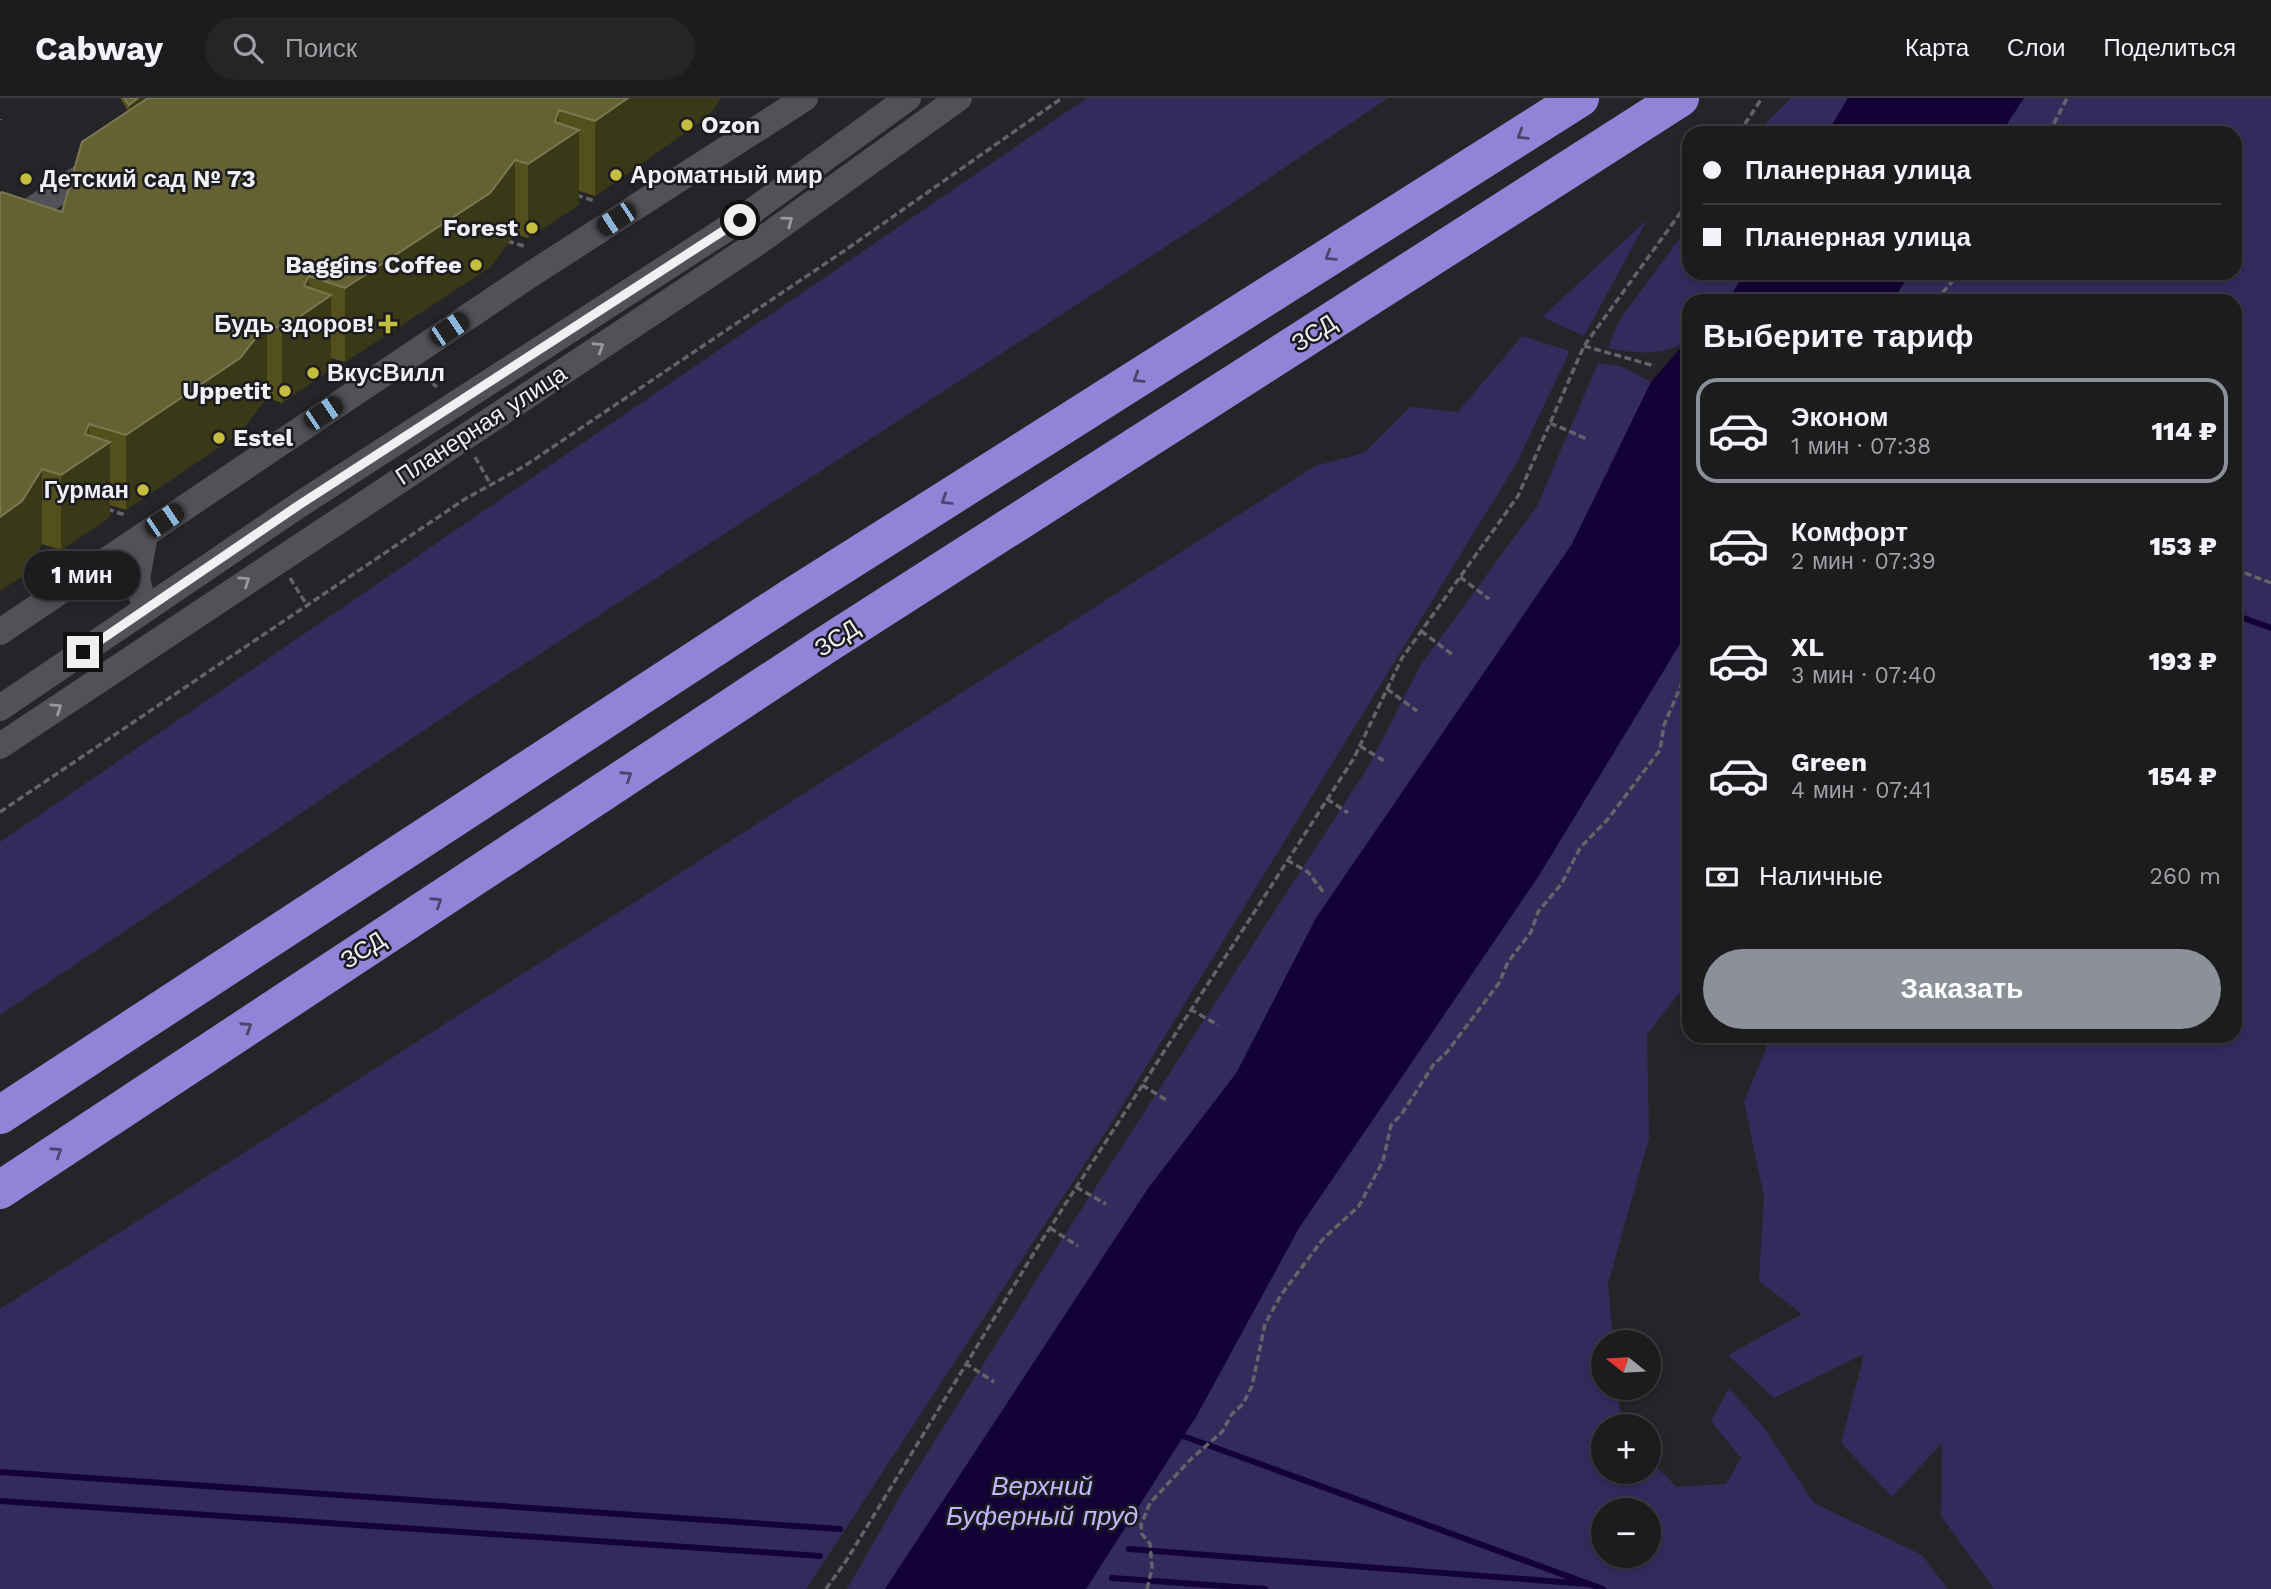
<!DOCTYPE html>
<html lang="ru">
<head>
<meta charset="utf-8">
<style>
	:root { --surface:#1c1c1f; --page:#252528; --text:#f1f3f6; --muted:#a0a1a4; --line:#3a3a3d; --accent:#8c9099 }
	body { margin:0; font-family:"Work Sans",sans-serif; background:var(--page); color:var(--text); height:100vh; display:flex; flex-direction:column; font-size:26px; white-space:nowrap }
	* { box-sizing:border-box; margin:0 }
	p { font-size:23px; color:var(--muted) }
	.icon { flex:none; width:38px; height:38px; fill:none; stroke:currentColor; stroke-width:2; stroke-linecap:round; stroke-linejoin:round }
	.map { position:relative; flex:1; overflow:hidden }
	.drawer { position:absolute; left:1682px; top:196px; width:560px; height:749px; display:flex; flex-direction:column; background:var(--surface); border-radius:21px; box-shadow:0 4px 10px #0003,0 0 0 2px var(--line) }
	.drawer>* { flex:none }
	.hud { position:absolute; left:1682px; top:28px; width:560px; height:154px; border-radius:21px; box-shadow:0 4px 10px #0003,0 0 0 2px var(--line); display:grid; align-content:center; height:154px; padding:0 21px; background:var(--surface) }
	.needle { width:46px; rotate:288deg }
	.tools { position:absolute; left:1591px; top:1232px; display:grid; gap:14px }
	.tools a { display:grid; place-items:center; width:70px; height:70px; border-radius:50%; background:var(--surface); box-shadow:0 4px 10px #0003,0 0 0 2px var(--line); font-size:35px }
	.end { position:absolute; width:32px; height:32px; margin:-16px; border:9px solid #f0f0f3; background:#111; box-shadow:0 0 0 4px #111 }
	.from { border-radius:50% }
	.bubble { position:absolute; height:49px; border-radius:24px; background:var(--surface); box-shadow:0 4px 10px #0003,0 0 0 2px var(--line); font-size:23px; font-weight:800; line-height:49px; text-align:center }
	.car { position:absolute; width:21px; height:42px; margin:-21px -10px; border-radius:9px; box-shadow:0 0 5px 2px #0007; background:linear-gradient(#222 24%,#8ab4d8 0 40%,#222 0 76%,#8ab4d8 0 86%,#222 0) }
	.hud b { display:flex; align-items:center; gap:24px; height:66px; font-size:26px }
	.hud b+b { border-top:2px solid var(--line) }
	.hud i { width:18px; height:18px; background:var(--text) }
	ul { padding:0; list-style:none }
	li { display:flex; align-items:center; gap:21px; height:105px; margin:0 14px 10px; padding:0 7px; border:4px solid transparent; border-radius:21px }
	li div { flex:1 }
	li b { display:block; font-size:26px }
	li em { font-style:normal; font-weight:800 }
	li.active { border-color:var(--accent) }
	li>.icon { width:63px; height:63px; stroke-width:1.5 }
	h2 { padding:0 21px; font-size:32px; line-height:84px }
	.pay { display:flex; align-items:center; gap:18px; height:77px; padding:0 21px; font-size:26px }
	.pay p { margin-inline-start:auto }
	.cta { display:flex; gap:14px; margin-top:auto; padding:14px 21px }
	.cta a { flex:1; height:80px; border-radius:42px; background:var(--accent); color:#fff; font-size:28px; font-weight:800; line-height:80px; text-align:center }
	header { display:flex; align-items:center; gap:42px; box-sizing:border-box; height:98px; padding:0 35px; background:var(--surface); border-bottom:2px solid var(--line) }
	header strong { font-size:33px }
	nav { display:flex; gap:38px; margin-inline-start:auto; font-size:24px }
	.search { width:490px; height:63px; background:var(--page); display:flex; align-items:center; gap:18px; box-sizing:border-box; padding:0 24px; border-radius:38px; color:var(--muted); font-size:26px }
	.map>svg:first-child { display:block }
	.green { fill:#342b5d; fill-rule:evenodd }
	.water { fill:#130236 }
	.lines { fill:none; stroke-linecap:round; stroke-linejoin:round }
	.stream { stroke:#130236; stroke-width:6 }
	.path { stroke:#646468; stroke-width:3.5; stroke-dasharray:7 3.5; stroke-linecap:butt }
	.minor { stroke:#525157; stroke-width:26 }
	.highway { stroke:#9084d9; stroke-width:38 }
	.wall { fill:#53501b }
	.shaded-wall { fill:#393817 }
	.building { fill:#646132; stroke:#7a7851; stroke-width:2 }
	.oneway { stroke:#4a456a }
	.oneway2 { stroke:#99999d }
	.route { stroke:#f0f0f3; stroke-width:9 }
	.poi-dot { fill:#c4bd3e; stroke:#1c1b20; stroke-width:2.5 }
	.labels { text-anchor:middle; stroke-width:5; stroke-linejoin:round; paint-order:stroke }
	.poi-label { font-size:24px; font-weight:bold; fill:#f0f0f3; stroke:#1c1b20; text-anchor:start }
	.street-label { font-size:24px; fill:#f0f0f3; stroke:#1c1b20 }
	.water-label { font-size:26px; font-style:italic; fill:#c0b8fe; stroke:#1c1b20 }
</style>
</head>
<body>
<header>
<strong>Cabway</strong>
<div class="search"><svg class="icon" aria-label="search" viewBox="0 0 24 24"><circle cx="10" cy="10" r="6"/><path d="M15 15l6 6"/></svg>Поиск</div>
<nav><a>Карта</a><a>Слои</a><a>Поделиться</a></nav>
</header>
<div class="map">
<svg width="2271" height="1491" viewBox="0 0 2271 1491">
	<rect width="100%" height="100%" fill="#252529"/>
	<!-- green -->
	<path class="green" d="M1087,0h301l-169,114 -741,482 -478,321v-173z
		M1791,0h57l-21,35h-71z
		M2024,0h247v1491h-277l-53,-73 1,-73 -50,54 -51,-54 23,-89 -90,44 -46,-43 74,-41 -43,-33 5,-84 -20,-95 27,-66h464v-735h-343l19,-28h324v-140h-234z
		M1647,122l-63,116 -42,-19z
		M1689,127v48h56l-16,26 -40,2v37c-21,19 -55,16 -81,10l11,-27z
		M1522,238l48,15 -54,113 -404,658 -306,467h-806v-280l1315,-843 49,-13 46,-46 48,5z
		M1598,265l22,3 31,16 -79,162 -256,374 -79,154 -90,118 -262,399h-38l58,-101 161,-255 304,-469 50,-98 117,-160z
		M1689,531v351l-42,55 2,103 -41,146 5,58h-10v46h15l3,38h-18v46h45l1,-12 28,27 49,-3 15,-26 -30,-37 18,-33 35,40 50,75 108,52 26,34h-862l111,-174 102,-187 239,-351zM1603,1412h45v46h-45z"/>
	<!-- water -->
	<path class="water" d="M1848,0h176l-23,35h-174z
		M1745,175h166l-19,28h-165z
		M1689,240v291l-151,248 -239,351 -102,187 -111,174h-201l262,-399 90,-118 79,-154 256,-374 79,-162z"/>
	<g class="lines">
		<!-- stream -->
		<path class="stream" d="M2235,517l36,13
			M1183,1338l420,153
			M0,1374l840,57
			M0,1403l820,55
			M1129,1451l459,35
			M1112,1480l153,11"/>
		<!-- path -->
		<path class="path" d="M0,21v1
			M1739,35l23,-35
			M2049,35l18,-35
			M576,97l19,6
			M507,143l20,6
			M1936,203l23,-28
			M1584,248l71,20
			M330,265l16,5
			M424,277l15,14
			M1550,325l37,16
			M475,359l16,28
			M107,411l18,6
			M2235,471l36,14
			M1460,479l29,22
			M290,480l18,29
			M1421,533l32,24
			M1387,591l30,22
			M1360,648l24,15
			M1327,701l21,14
			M0,714l465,-313 58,-32 321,-216 218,-153
			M1287,762l21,12 16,21
			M1190,911l28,16
			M1142,987l26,16
			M1076,1089l30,17
			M1050,1130l28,18
			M965,1265l29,19
			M826,1491l20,-28 191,-313 317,-490 48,-100 116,-162 66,-150 105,-145
			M1147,1491l5,-21 -2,-24 -8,-10 -1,-9 9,-22 41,-44 31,-27 10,-18 11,-10 9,-18 13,-62 16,-29 42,-56 36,-33 24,-45 8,-36 10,-10 33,-51 13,-12 52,-69 9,-21 23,-30 7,-20 24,-29 18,-35 28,-29 52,-69 4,-25 25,-58"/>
		<!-- minor -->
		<path class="minor" d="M0,133l99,-66
			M145,511l-8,-30 8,-45
			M0,534l530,-357 275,-177
			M0,610l299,-203 441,-285 168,-122
			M0,648l757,-503 202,-145"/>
		<!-- highway -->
		<path class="highway" d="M0,1017l792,-518 788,-499
			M0,1092l824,-544 856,-548"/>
	</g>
	<!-- wall -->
	<path class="wall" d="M120,0h25v2l3,-2 562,17 -115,81 -16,-5v14l-51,33 -13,-4 -25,33 -145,95 -14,-4v11l-49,34 -15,-5 -27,35 -114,77 -16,-5v12l-49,33 -19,-6 -20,32 -22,15v-398l62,19 66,-101z"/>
	<!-- shaded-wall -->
	<path class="shaded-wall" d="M138,0h7v2l-16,12v-7z
		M628,0h93l-11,17 -115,81v-75z
		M559,12v33l20,-13v75l-51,33v-74l27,-42z
		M515,62v74l-25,33 -145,95v-74z
		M309,178v34l22,-15v74l-49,34v-74z
		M267,226v74l-27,35 -114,77v-75z
		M89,326v33l21,-15v75l-49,33v-75l24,-41z
		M42,371v75l-20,32 -22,15v-74z"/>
	<!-- building -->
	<path class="building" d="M124,0h14l-9,7z
		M148,0h480l-33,23 -36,-11 -4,12 24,8 -51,34 -13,-4 -25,33 -145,95 -36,-12 -5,10 27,9 -49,34 -15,-5 -27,34 -114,77 -37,-11 -4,10 25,8 -49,33 -19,-6 -20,32 -22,16v-324l2,-1 60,20 20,-70z"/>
	<!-- one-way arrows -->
	<defs><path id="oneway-chevron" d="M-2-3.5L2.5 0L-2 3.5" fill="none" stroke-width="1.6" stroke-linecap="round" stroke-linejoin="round" transform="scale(1.75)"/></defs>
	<g class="oneway">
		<use href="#oneway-chevron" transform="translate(1522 37) rotate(148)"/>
		<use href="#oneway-chevron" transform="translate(1330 158) rotate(148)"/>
		<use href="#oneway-chevron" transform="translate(1138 280) rotate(148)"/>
		<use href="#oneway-chevron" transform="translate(946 402) rotate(148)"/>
		<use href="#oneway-chevron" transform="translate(627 678) rotate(-33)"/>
		<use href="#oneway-chevron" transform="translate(437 804) rotate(-33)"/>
		<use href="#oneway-chevron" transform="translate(247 929) rotate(-33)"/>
		<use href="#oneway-chevron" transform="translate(57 1054) rotate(-33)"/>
	</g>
	<g class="oneway2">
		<use href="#oneway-chevron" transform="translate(788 123) rotate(-36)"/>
		<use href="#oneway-chevron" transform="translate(599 249) rotate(-33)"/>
		<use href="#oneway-chevron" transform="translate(245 483) rotate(-34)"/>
		<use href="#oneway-chevron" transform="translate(57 610) rotate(-34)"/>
	</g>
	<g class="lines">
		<!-- route -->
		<path class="route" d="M83,554l216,-147 441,-285"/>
	</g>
	<!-- markers -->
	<g class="poi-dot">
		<circle cx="687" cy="27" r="7"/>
		<circle cx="616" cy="77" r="7"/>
		<circle cx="26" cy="81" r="7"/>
		<circle cx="532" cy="130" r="7"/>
		<circle cx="476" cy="167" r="7"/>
		<path d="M384.5 215.5h7v7h7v7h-7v7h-7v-7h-7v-7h7z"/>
		<circle cx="313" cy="275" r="7"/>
		<circle cx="285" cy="293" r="7"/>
		<circle cx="219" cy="340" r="7"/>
		<circle cx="143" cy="392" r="7"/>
	</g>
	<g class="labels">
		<!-- poi labels -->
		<g class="poi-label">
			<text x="701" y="35">Ozon</text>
			<text x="630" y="85">Ароматный мир</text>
			<text x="40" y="89">Детский сад № 73</text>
			<text x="518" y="138" text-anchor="end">Forest</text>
			<text x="462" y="175" text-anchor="end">Baggins Coffee</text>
			<text x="374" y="234" text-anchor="end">Будь здоров!</text>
			<text x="327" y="283">ВкусВилл</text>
			<text x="271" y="301" text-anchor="end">Uppetit</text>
			<text x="233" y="348">Estel</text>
			<text x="129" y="400" text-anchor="end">Гурман</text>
		</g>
		<!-- street labels -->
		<g class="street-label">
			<text transform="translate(1314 235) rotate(-33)" y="8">ЗСД</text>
			<text transform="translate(481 327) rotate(-33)" y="8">Планерная улица</text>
			<text transform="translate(837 540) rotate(-33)" y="8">ЗСД</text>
			<text transform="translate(363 852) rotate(-33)" y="8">ЗСД</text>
		</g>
		<!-- water labels -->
		<g class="water-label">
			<text x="1042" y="1397">Верхний<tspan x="1042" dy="30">Буферный пруд</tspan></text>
		</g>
	</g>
</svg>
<div class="tools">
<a><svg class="needle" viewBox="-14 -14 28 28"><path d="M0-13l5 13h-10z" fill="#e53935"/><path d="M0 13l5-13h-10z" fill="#a0a1a4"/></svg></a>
<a>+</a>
<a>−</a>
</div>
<i class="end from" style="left:740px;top:122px"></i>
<i class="end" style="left:83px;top:554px"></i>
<div class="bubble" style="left:24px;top:453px;width:116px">1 мин</div>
<i class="car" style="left:616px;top:121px;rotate:237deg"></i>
<i class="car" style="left:449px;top:231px;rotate:56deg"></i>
<i class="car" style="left:323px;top:315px;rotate:56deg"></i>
<i class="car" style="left:164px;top:422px;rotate:56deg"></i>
<div class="hud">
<b><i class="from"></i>Планерная улица</b>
<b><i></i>Планерная улица</b>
</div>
<section class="drawer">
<h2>Выберите тариф</h2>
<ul>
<li class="active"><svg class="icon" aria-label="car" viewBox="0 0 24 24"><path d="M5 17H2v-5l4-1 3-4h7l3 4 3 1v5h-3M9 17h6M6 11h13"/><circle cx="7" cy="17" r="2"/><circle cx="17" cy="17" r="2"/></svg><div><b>Эконом</b><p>1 мин · 07:38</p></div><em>114 ₽</em></li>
<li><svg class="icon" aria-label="car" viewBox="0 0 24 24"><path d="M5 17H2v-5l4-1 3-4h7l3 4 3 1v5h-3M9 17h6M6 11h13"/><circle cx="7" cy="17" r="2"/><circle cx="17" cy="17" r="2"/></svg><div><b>Комфорт</b><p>2 мин · 07:39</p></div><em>153 ₽</em></li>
<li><svg class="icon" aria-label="car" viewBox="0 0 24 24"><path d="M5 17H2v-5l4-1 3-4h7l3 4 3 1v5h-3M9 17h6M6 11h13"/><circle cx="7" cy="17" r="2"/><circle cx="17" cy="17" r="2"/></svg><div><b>XL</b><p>3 мин · 07:40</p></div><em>193 ₽</em></li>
<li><svg class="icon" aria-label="car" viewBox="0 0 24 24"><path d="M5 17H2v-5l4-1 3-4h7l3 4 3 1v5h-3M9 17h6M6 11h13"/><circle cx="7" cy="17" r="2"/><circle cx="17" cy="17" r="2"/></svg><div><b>Green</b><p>4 мин · 07:41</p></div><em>154 ₽</em></li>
</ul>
<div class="pay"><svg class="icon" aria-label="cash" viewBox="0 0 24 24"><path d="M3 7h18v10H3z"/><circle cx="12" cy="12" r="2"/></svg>Наличные<p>260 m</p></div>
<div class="cta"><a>Заказать</a></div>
</section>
</div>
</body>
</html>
